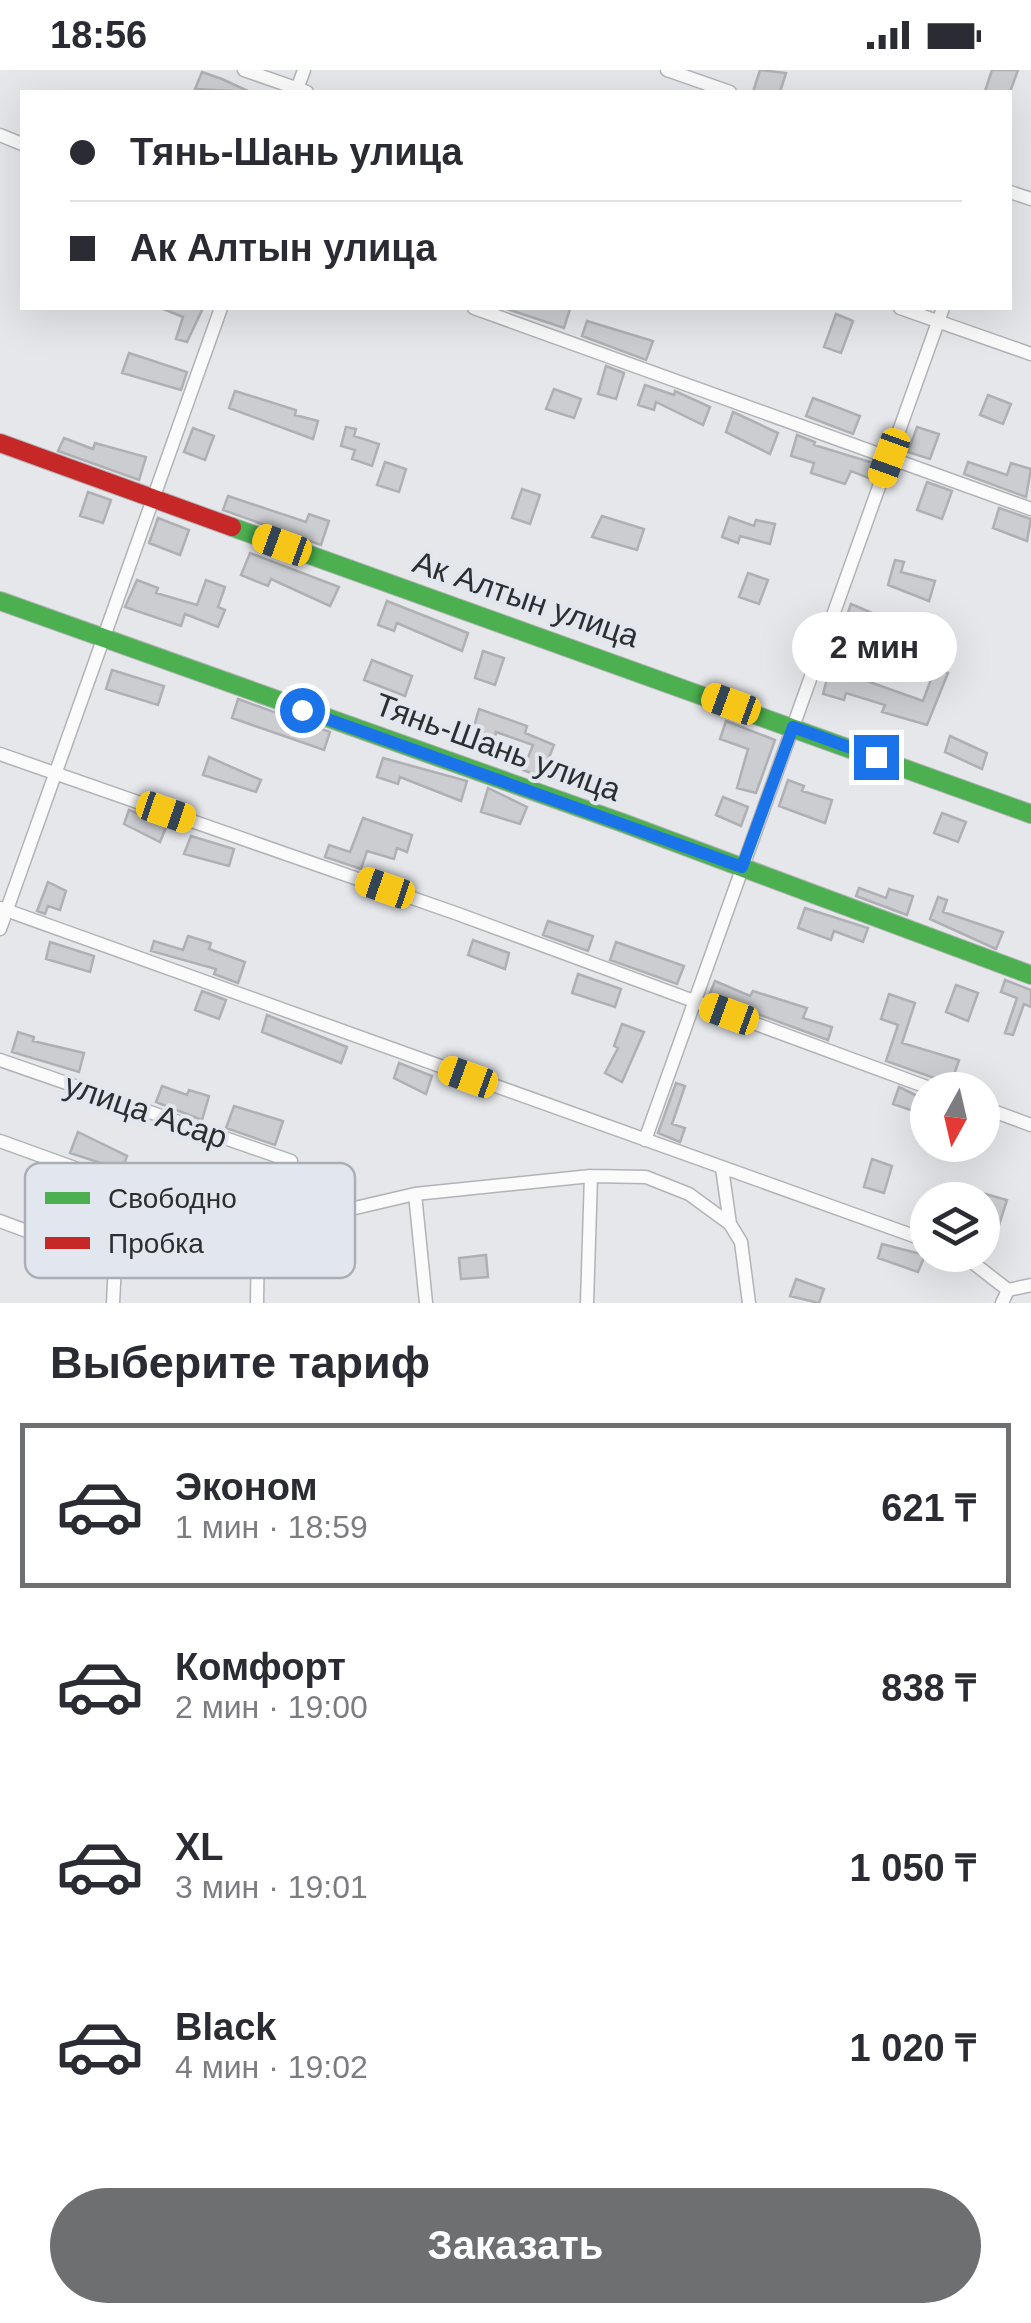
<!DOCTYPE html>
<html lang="ru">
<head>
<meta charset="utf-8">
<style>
	:root { --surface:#fff; --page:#f7f7f7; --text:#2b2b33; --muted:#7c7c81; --line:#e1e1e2; --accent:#6d6f71 }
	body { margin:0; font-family:Arial,sans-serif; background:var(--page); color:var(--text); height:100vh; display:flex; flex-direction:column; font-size:38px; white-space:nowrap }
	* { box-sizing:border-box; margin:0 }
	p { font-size:32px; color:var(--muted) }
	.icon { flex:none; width:55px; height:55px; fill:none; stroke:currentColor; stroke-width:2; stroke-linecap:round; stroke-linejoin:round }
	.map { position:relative; height:1233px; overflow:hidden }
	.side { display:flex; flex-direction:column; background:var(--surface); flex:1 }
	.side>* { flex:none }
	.banner { position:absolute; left:20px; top:20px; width:992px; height:220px; border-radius:0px; box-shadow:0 10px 40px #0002; display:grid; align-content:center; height:220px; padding:0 50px; background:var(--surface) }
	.needle { width:65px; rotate:188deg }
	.fabs { position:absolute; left:910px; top:1002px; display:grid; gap:20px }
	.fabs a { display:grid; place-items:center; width:90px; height:90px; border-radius:50%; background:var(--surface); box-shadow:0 10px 40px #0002; font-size:50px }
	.end { position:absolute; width:45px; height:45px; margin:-22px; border:12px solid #1a73e8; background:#fff; box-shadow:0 0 0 5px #fff }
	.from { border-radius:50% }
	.bubble { position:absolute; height:70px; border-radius:35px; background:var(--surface); box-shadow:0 10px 40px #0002; font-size:32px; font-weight:800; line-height:70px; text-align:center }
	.car { position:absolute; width:30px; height:60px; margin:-30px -15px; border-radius:12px; box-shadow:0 0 8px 2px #0007; background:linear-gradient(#f5c518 24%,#345 0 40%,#f5c518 0 76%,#345 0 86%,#f5c518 0) }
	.banner b { display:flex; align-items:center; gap:35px; height:95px; font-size:38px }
	.banner b+b { border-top:2px solid var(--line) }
	.banner i { width:25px; height:25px; background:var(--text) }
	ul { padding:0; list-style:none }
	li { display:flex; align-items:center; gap:30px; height:165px; margin:0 20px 15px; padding:0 30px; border:5px solid transparent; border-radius:0px }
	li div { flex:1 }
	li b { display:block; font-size:38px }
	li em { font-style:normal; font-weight:800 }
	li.on { border-color:var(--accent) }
	li>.icon { width:90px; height:90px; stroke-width:1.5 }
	h2 { padding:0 50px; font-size:45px; line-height:120px }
	.action { display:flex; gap:20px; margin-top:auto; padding:20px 50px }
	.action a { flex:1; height:115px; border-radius:60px; background:var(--accent); color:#fff; font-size:40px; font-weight:800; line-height:115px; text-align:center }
	.status { display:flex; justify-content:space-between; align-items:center; height:70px; padding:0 50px; background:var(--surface); direction:ltr }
	.status svg { height:28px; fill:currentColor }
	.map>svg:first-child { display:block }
	.building { fill:#cbcdd0; stroke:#afb0b3; stroke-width:2.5 }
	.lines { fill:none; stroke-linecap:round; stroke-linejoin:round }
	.street-casing { stroke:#b1b3b6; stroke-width:15 }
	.fast-casing { stroke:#b1b3b6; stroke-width:20 }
	.jam-casing { stroke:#b1b3b6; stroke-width:20 }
	.street { stroke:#fbfbfc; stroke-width:12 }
	.fast { stroke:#4caf50; stroke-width:18 }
	.jam { stroke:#c62828; stroke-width:18 }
	.route { stroke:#1a73e8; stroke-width:12 }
	.labels { text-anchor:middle; stroke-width:8; stroke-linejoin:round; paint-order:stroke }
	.street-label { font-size:32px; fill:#2c2e30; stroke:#e2e6ee }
	.key { fill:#e2e6ee; stroke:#abafb5; stroke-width:2.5 }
	.key-label { font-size:28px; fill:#2c2e30 }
</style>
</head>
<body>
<div class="status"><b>18:56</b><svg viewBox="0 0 49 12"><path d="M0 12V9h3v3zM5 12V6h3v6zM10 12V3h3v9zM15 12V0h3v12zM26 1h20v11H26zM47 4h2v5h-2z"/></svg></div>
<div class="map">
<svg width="1031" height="1233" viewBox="0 0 1031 1233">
	<rect width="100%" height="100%" fill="#e5e7eb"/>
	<!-- building -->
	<path class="building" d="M760,0l26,3 -6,19h-27z
		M992,0h26l-8,22 -25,-1z
		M202,2l20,7 28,13 -55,-3z
		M161,238h42l-16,34 -11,-3 7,-22z
		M504,238h61l5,1 -6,19z
		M836,244l17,7 -12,32 -17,-6z
		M587,251l66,20 -7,19 -64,-24z
		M129,283l58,19 -6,18 -59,-17z
		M606,296l18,7 -8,26 -18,-5z
		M645,315l29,10 1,-4 35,16 -7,18 -47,-23 -2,8 -16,-5z
		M554,319l27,10 -7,19 -28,-9z
		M235,321l61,19 -1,5 23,6 -5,18 -84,-31z
		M988,325l23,9 -8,20 -23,-9z
		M813,328l47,18 -7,18 -47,-18z
		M733,342l45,21 -8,21 -44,-22z
		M346,357l10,2 -2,7 25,8 -7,22 -20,-7 3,-9 -14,-4z
		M917,357l22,7 -9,25 -22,-7z
		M193,358l21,8 -9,24 -21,-8z
		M797,365l18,7 -1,3 63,19 -6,15 -20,-8 -6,13 -34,-11 3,-10 -23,-7z
		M64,368l29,11 2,-6 51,14 -7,23 -81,-29z
		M385,392l21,7 -7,23 -22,-7z
		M968,392l39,13 4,-12 20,6 -5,28 -62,-23z
		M927,412l25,9 -10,28 -25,-9z
		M522,419l18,6 -10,29 -18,-6z
		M88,422l23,8 -8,23 -23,-7z
		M228,426l78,26 3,-8 20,7 -8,24 -98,-35z
		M999,438l32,11 -4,22 -34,-13z
		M602,446l42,13 -7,21 -45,-13z
		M729,447l25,9 2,-6 19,4 -5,20 -30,-8 -2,7 -16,-6z
		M158,448l31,12 -9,25 -31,-12z
		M250,483l89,34 -9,19 -59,-27 -3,7 -27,-11z
		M895,490l9,2 -3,10 34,9 -6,20 -41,-16z
		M748,503l20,7 -9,24 -20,-7z
		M137,510l21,8 -2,5 41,12 9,-25 19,7 -7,20 7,3 -7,17 -33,-13 -4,12 -56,-19z
		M387,531l81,32 -6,18 -65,-28 -3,8 -16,-6z
		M851,534l54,23 -7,17 -54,-20z
		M483,581l21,7 -9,27 -20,-7z
		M372,590l40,16 -7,20 -41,-16z
		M830,598l93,33 12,-33 13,5 -21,52 -45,-13 3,-7 -39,-12 -2,7 -21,-6z
		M112,600l52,16 -6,19 -52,-16z
		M238,629l92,33 -6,18 -92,-32z
		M479,639l48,17 -2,7 29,12 -13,32 -18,-7 10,-25 -37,-13 -1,5 -22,-7z
		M726,651l49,19 -19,53 -19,-5 11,-39 -28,-10z
		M950,666l37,17 -5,16 -37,-17z
		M209,687l52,23 -5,12 -53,-17z
		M383,688l84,23 -6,20 -61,-24 -2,7 -21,-7z
		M788,710l16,6 -2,5 30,9 -7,23 -46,-17z
		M488,718l39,19 -7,17 -39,-12z
		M723,727l25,10 -7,19 -25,-11z
		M129,740l38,15 -7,17 -36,-18z
		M942,743l24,9 -8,20 -24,-9z
		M363,748l49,17 -5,17 -10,-4 -3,11 -27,-8 -6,18 -36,-12 4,-12 21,7z
		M191,766l43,13 -5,17 -45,-12z
		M48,812l18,9 -6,19 -12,-4 -3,8 -8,-3z
		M859,818l27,10 3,-9 24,7 -6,19 -51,-19z
		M938,827l9,3 -4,12 60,20 -7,17 -66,-30z
		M805,838l63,20 -5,14 -29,-11 -3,9 -33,-12z
		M548,851l45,15 -5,15 -45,-16z
		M188,866l23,7 -2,6 36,13 -7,21 -24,-9 2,-5 -65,-18 3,-10 29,9z
		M473,870l36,13 -4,16 -37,-14z
		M50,872l44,14 -4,16 -44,-13z
		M616,872l68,24 -7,18 -67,-24z
		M578,904l43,15 -6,18 -43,-14z
		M1005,910l26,10v17l-7,-3 -11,31 -8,-2 12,-35 -16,-6z
		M715,911l35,15 3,-5 54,17 -4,10 29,9 -4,13 -119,-44z
		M956,915l22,8 -10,28 -22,-9z
		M202,921l24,9 -7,19 -24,-9z
		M889,924l26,9 -13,40 57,17 -8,24 -65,-23 12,-36 -17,-6z
		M267,945l80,32 -6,16 -79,-31z
		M622,954l22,8 -22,50 -17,-9 13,-25 -4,-2z
		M18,962l16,5 -1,4 51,12 -5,19 -67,-20z
		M399,993l33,13 -6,18 -32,-16z
		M676,1013l9,3 -13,38 13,4 -5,14 -22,-9z
		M162,1016l25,9 2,-5 20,6 -7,24 -46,-18z
		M899,1017l29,14v15l-35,-12z
		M234,1036l49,15 -8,24 -49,-17z
		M78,1062l49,24 -5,14 -52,-17z
		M872,1089l20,7 -8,27 -20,-6z
		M982,1123l25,7 -8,25 -17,-5z
		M882,1174l43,11 -7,17 -40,-14z
		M486,1185l2,22 -27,2 -2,-21z
		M796,1209l28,10 -5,14 -29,-7z"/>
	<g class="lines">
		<!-- street casing -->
		<g class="street-casing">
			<path id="street" d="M244,0l63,22
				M667,0l63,22
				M296,22l8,-22
				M0,65l22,9
				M1010,122l21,7
				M474,238l557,201
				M900,238l131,46
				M0,684l458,160 477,176
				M0,838l928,333
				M0,859l221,-621
				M0,990l291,101
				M982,1037l49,18
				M645,1070l298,-832
				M0,1071l213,77
				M722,1098l8,56
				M415,1124l11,109
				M0,1151l115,43 300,-70 176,-18 55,1 43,17 41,30 11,18 8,61
				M72,1178l18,-13 19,4 6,25 -2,39
				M963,1185l45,35
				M257,1233l1,-71
				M587,1233l4,-127
				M1002,1233l6,-13 23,-5"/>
		</g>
		<!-- fast casing -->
		<g class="fast-casing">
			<path id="fast" d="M232,457l799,287
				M0,531l623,222 408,152"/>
		</g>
		<!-- jam casing -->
		<g class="jam-casing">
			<path id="jam" d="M0,373l232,84"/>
		</g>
		<!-- street -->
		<use href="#street" class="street"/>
		<!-- fast -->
		<use href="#fast" class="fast"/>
		<!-- jam -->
		<use href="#jam" class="jam"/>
	</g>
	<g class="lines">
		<!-- route -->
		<path class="route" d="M302,640l440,157 51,-140 83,30"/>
	</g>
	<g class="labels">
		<!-- street labels -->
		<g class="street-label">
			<text transform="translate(526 529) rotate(19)" y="11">Ак Алтын улица</text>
			<text transform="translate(498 677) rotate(20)" y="11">Тянь-Шань улица</text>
			<text transform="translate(146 1041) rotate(19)" y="11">улица Асар</text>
		</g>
	</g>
	<!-- legend -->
	<rect x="25" y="1093" width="330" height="115" rx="15" class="key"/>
	<rect x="45" y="1122" width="45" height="12" fill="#4caf50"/>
	<rect x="45" y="1167" width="45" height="12" fill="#c62828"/>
	<g class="key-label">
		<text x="108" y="1138">Свободно</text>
		<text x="108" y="1183">Пробка</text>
	</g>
</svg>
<div class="fabs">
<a><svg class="needle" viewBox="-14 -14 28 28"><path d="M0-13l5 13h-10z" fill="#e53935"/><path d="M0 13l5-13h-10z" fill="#7c7c81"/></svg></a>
<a><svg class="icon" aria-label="layers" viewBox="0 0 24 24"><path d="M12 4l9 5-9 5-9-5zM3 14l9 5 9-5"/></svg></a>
</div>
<i class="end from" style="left:302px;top:640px"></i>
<i class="end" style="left:876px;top:687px"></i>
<div class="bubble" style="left:792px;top:542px;width:165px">2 мин</div>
<i class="car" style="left:889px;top:388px;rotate:200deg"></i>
<i class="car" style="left:282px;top:475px;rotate:290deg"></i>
<i class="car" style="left:731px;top:634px;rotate:290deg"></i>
<i class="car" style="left:166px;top:742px;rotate:109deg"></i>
<i class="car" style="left:385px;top:818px;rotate:289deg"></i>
<i class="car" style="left:729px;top:944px;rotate:290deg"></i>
<i class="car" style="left:468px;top:1007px;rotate:290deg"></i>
<div class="banner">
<b><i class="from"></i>Тянь-Шань улица</b>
<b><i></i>Ак Алтын улица</b>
</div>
</div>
<section class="side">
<h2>Выберите тариф</h2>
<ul>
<li class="on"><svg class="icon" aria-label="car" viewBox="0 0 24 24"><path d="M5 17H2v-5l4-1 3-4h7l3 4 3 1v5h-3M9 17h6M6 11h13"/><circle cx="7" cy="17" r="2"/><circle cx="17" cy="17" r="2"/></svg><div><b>Эконом</b><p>1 мин · 18:59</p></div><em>621 ₸</em></li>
<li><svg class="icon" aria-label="car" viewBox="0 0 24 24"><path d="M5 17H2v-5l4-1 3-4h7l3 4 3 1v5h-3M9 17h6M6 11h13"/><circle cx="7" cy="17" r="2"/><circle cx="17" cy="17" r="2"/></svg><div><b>Комфорт</b><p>2 мин · 19:00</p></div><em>838 ₸</em></li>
<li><svg class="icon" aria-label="car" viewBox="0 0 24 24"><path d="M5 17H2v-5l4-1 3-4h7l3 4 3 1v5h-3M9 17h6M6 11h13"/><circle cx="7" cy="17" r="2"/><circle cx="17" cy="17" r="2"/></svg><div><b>XL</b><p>3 мин · 19:01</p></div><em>1 050 ₸</em></li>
<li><svg class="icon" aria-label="car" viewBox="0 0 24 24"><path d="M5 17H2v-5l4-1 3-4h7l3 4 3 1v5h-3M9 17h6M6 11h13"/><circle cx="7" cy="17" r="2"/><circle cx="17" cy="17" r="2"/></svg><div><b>Black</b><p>4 мин · 19:02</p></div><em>1 020 ₸</em></li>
</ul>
<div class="action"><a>Заказать</a></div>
</section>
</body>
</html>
